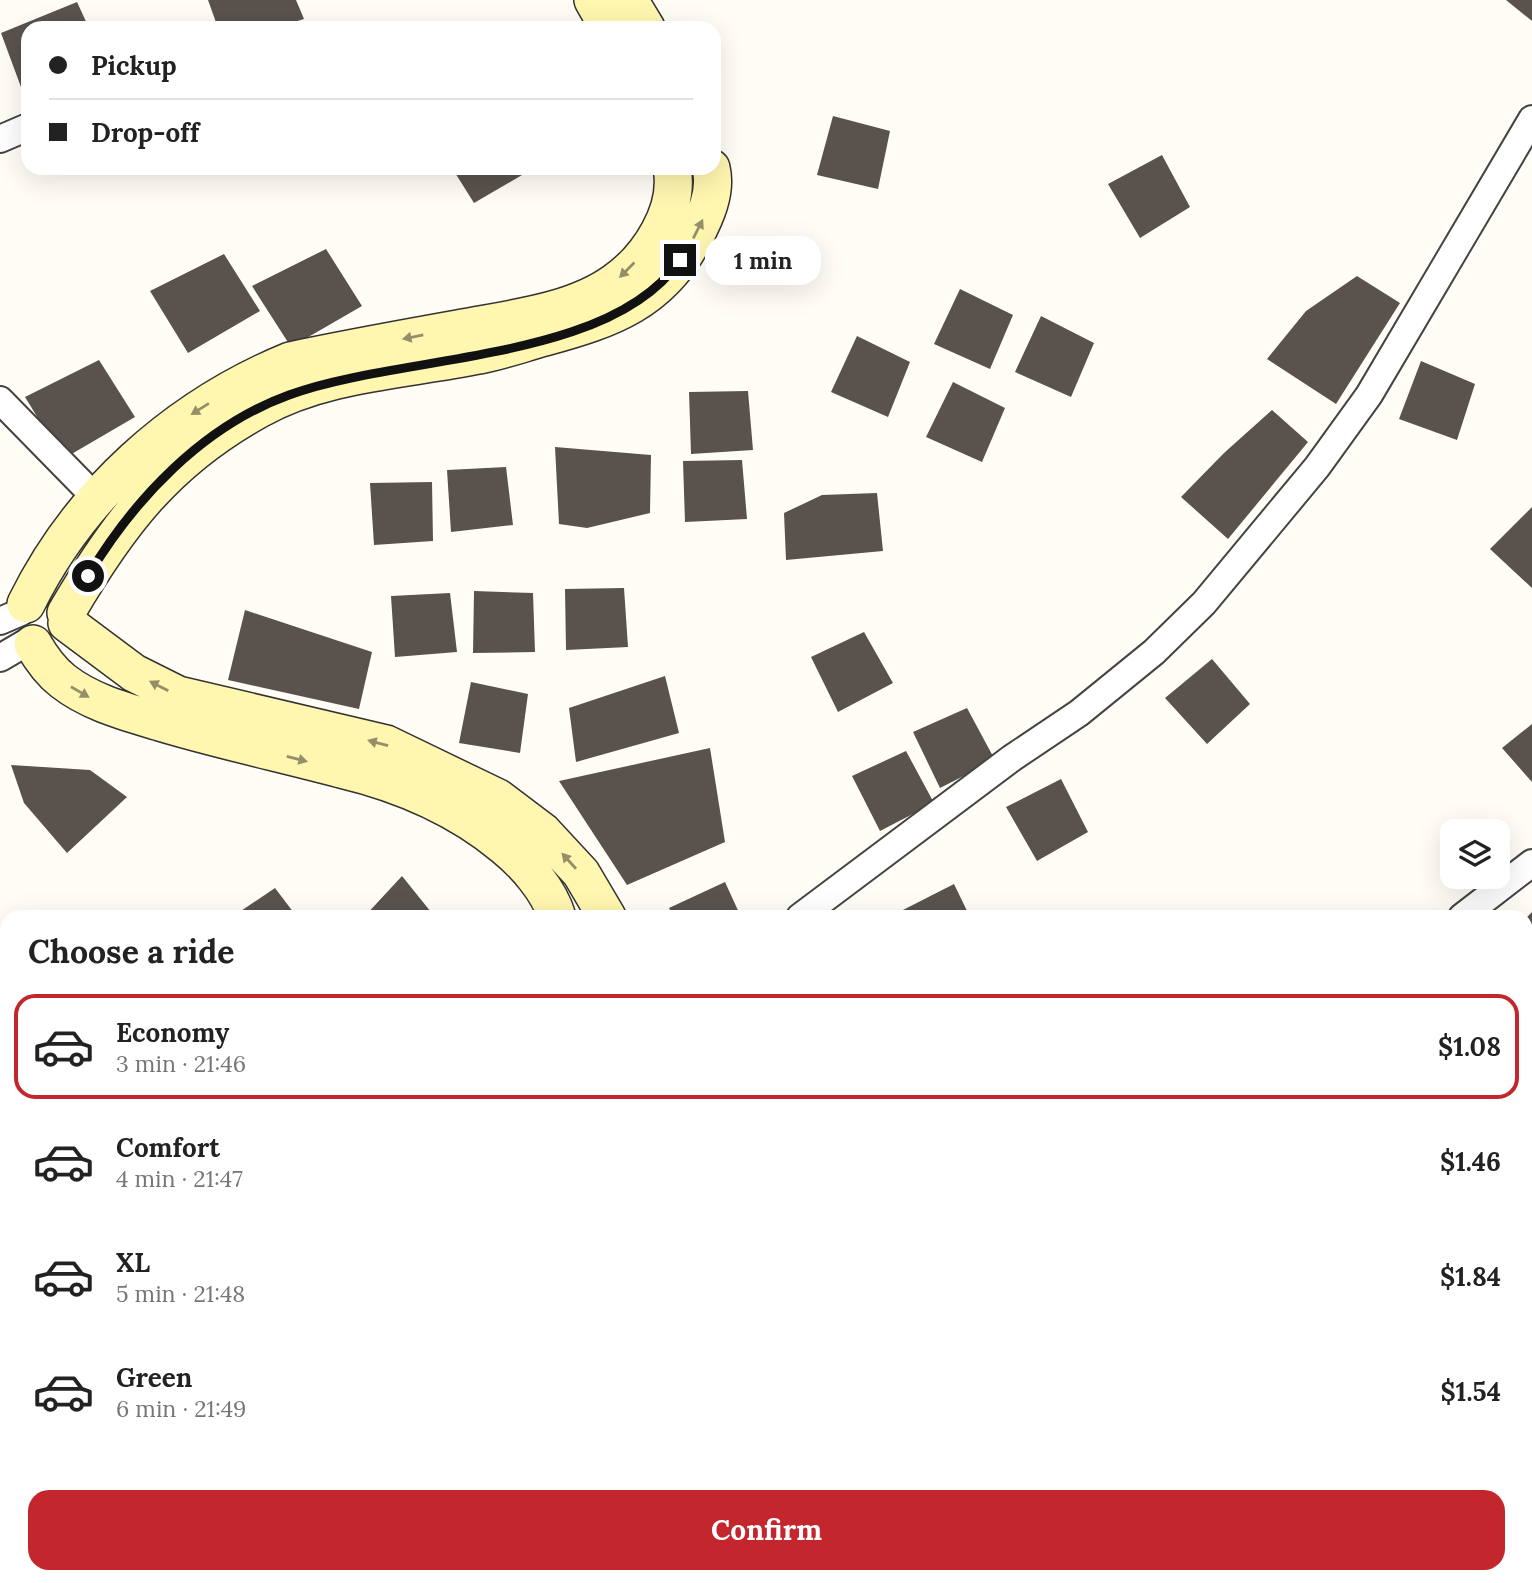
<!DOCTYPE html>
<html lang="en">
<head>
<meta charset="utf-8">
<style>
	:root { --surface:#fff; --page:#f2f2f2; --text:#222; --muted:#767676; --line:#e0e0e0; --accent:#c4262e }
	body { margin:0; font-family:Lora,serif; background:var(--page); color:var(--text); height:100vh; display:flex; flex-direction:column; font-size:26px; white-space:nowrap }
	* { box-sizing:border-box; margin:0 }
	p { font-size:23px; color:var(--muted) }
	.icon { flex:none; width:38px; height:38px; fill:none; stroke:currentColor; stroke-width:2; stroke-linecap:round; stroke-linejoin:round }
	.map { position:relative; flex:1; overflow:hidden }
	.details { position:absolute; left:0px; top:910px; width:1533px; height:674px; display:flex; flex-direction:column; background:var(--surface); border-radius:21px 21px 0 0; box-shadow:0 7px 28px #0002 }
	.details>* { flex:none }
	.hud { position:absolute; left:21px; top:21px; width:700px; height:154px; border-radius:21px; box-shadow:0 7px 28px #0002; display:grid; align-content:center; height:154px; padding:0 28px; background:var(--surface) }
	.buttons { position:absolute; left:1440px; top:819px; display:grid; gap:14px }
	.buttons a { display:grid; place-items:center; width:70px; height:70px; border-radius:14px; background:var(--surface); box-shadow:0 7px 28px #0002; font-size:35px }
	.end { position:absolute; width:32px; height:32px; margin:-16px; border:9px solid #111; background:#fff; box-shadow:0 0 0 4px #fff }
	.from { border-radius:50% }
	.bubble { position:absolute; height:49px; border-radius:21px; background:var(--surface); box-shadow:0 7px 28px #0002; font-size:23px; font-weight:700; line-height:49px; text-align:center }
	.hud b { display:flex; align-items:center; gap:24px; height:66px; font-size:26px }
	.hud b+b { border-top:2px solid var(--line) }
	.hud i { width:18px; height:18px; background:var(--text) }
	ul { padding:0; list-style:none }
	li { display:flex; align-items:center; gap:21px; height:105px; margin:0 14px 10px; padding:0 14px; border:4px solid transparent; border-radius:21px }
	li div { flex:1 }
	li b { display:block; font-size:26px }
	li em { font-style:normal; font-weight:700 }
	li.on { border-color:var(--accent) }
	li>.icon { width:63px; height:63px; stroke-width:1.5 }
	h2 { padding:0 28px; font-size:32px; line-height:84px }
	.cta { display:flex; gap:14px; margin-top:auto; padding:14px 28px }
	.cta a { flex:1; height:80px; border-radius:21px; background:var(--accent); color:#fff; font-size:28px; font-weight:700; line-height:80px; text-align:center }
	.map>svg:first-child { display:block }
	.building { fill:#5a524d }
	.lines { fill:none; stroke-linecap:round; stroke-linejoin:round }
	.lane-casing { stroke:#444; stroke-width:16 }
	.street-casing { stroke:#444; stroke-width:30 }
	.secondary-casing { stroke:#333; stroke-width:40 }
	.lane { stroke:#fff; stroke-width:12 }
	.street { stroke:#fff; stroke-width:26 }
	.secondary { stroke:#fff6b0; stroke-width:37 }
	.oneway { fill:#948f68 }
	.route { stroke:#111; stroke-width:9 }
</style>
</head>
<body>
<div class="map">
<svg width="1532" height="1583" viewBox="0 0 1532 1583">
	<rect width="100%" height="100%" fill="#fffdf5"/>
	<!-- building -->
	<path class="building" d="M208,0h88l8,19 -29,9h-57z
		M1506,0h26v21z
		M77,2l12,26h-61v78l-27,-73z
		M833,116l57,15 -12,58 -61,-14z
		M1162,155l28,52 -50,31 -32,-54z
		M452,168h82l-60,35z
		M326,249l36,57 -71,41 -39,-61z
		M224,254l36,57 -72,42 -38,-62z
		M1357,276l43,27 -64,101 -69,-45 39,-48z
		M960,289l53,26 -23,54 -56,-25z
		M1041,316l53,27 -23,54 -56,-25z
		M857,336l53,26 -22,55 -57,-25z
		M99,360l36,57 -72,42 -38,-62z
		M1421,361l54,23 -18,56 -58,-21z
		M953,382l52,26 -23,54 -56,-25z
		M748,391l5,59 -62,4 -2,-62z
		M1272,410l36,32 -80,97 -47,-42 43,-44z
		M555,447l96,8 -1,58 -63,15 -28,-4z
		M742,460l5,59 -62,3 -2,-61z
		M506,467l7,58 -62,7 -4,-62z
		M432,482l1,59 -59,4 -4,-62z
		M877,493l6,58 -97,9 -2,-47 38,-18z
		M1532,507v81l-42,-39z
		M624,588l4,59 -62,3 -1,-61z
		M474,591l59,2 2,59 -62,1z
		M450,593l7,59 -62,5 -4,-61z
		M245,610l127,42 -13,57 -131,-29z
		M864,632l29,51 -55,29 -27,-55z
		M1212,659l38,45 -43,40 -42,-46z
		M665,676l14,57 -103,29 -7,-54z
		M471,682l57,12 -8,59 -61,-10z
		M967,708l28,52 -55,28 -27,-56z
		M1532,724v58l-30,-34z
		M710,748l15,94 -98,43 -68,-104z
		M906,751l28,52 -54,28 -28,-55z
		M11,765l79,5 37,27 -60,56 -43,-50z
		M1061,779l27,53 -51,29 -31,-54z
		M402,876l33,41h-71z
		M725,882l16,35h-67l-5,-9z
		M954,884l16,33h-68l-3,-5z
		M275,888l22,29h-65z
		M1532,912v22l-6,-5v-11z
		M1526,955l6,6v86l-6,-5z
		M0,1035l7,8v14l-7,10z
		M7,1068v82l-7,-5v-68z
		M1526,1180l6,6v50l-6,5z
		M0,1295l7,6v62l-7,6z
		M7,1388v95l-7,6v-95z
		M1526,1571l6,4v8h-64l5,-6h53z
		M149,1577h51l6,6h-66z
		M1110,1577h25l-11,6h-11z
		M1353,1577h76l-4,6h-77z"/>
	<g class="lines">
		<!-- lane casing -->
		<g class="lane-casing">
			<path id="lane" d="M1526,1302l6,-6"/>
		</g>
		<!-- street casing -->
		<g class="street-casing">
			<path id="street" d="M0,139l28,-12
				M0,400l96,98
				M0,621l21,-9
				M0,658l29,-17
				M800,917l212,-159 67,-45 75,-61 50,-49 113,-136 52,-72 163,-276
				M1462,917l70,-54
				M0,1191l7,9
				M1526,1322l6,8
				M308,1577l5,6
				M781,1577l3,6
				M996,1583l12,-6"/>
		</g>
		<!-- secondary casing -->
		<g class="secondary-casing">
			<path id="secondary" d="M593,0l16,28
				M629,0l17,28
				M26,604c54,-110 150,-196 264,-243 56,-12 112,-22 168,-32 51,-10 114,-16 157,-47 34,-24 65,-72 57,-114
				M66,613c52,-89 100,-153 193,-204 66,-37 147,-39 220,-54 22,-4 44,-12 66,-18 66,-18 115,-35 149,-99 11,-21 23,-46 17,-70
				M67,623l67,50 44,22 208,49 112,54 45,34 38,41 26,44
				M33,644c8,14 17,27 30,37 28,22 64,31 97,41 60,18 121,31 181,47 59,14 116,38 163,77 21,17 45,44 53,71
				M0,1553l7,-5
				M43,1583l7,-6"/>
		</g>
		<!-- lane -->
		<use href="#lane" class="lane"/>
		<!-- street -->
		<use href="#street" class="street"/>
		<!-- secondary -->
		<use href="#secondary" class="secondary"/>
	</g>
	<!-- one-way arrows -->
	<defs><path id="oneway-solid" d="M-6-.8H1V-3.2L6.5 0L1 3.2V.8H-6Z" transform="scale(1.75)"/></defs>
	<g class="oneway">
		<use href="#oneway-solid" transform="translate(698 229) rotate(-63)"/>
		<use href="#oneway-solid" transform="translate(627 270) rotate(135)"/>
		<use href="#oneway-solid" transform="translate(413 337) rotate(169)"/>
		<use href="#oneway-solid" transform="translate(200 409) rotate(148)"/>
		<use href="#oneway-solid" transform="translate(159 686) rotate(-153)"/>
		<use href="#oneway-solid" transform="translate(80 692) rotate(30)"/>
		<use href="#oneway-solid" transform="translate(378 743) rotate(-165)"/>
		<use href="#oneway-solid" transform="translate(297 759) rotate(14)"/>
		<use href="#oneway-solid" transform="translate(569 861) rotate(-132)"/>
	</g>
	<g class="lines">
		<!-- route -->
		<path class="route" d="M88,576c46,-77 115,-150 201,-181 110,-41 322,-32 391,-135"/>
	</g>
</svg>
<div class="buttons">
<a><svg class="icon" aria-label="layers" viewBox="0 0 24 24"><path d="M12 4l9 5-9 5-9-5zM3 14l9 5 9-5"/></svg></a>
</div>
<i class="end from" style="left:88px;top:576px"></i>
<i class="end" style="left:680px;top:260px"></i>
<div class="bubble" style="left:705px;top:236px;width:116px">1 min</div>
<div class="hud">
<b><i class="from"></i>Pickup</b>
<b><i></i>Drop-off</b>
</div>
<section class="details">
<h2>Choose a ride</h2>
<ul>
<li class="on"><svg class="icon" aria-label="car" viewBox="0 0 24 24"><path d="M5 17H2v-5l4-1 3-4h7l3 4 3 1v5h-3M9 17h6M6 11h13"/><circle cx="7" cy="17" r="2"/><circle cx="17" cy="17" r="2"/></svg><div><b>Economy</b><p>3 min · 21:46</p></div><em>$1.08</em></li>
<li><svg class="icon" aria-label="car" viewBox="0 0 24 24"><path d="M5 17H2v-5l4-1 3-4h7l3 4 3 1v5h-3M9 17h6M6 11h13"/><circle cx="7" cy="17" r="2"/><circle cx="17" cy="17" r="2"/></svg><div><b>Comfort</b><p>4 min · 21:47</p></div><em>$1.46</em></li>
<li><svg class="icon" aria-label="car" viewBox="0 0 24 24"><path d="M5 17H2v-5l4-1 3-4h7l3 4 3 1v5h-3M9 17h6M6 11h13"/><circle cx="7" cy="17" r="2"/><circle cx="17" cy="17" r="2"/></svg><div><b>XL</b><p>5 min · 21:48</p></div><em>$1.84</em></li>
<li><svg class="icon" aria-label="car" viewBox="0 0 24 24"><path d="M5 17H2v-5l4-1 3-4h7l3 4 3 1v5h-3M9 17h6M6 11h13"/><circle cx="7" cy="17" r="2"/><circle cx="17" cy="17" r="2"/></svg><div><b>Green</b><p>6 min · 21:49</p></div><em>$1.54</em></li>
</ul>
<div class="cta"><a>Confirm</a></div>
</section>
</div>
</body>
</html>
